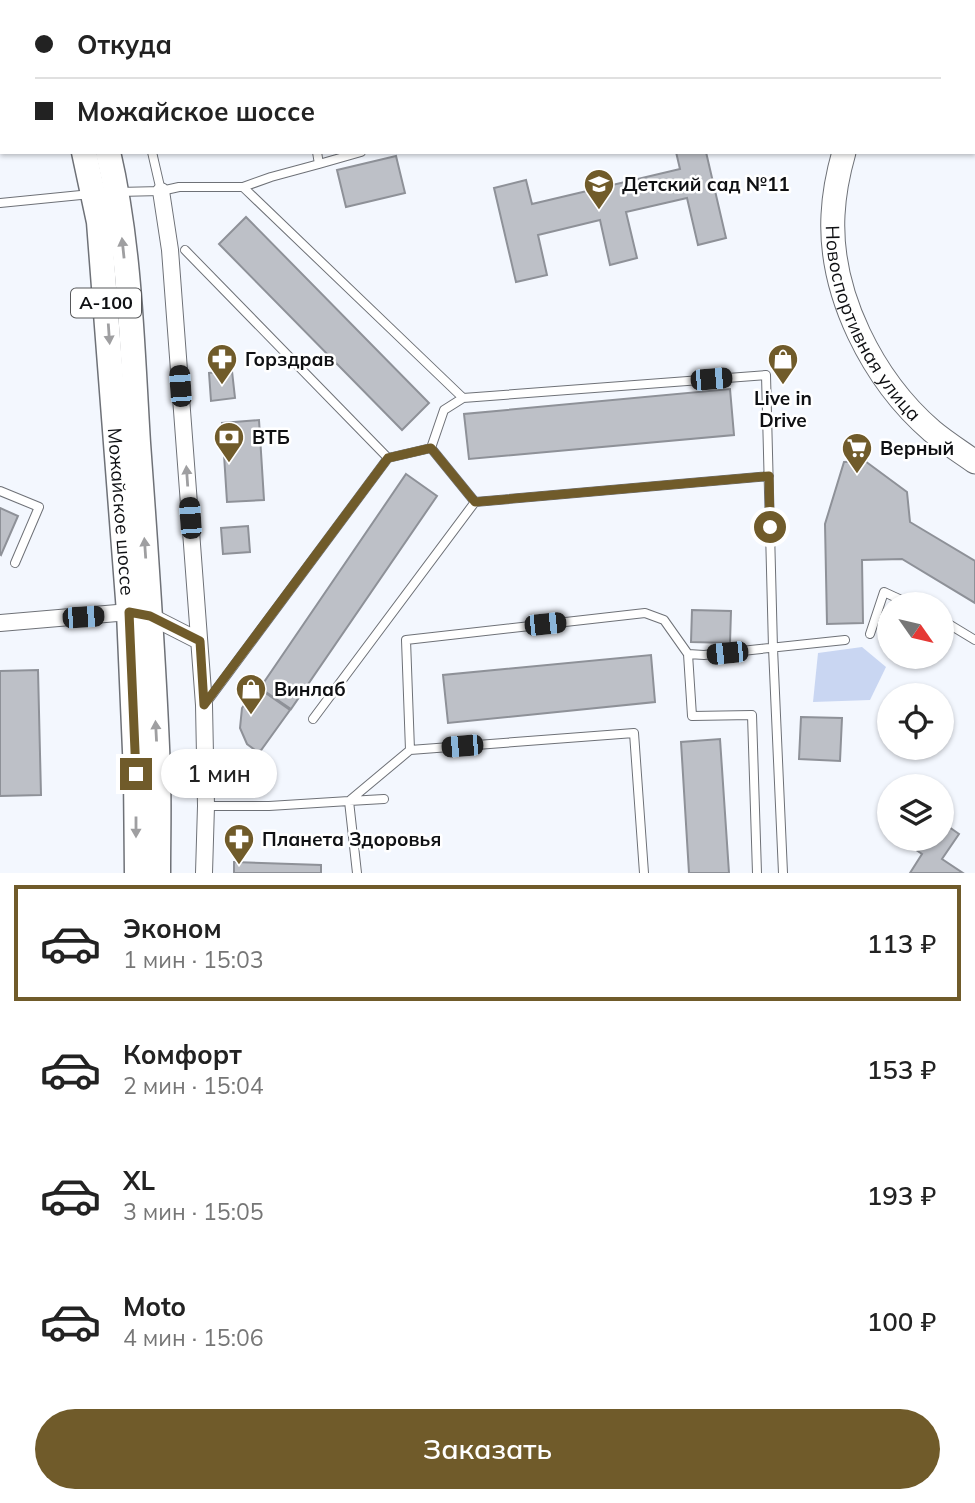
<!DOCTYPE html>
<html lang="ru">
<head>
<meta charset="utf-8">
<style>
	:root { --surface:#fff; --page:#f2f2f2; --text:#222; --muted:#767676; --line:#e0e0e0; --accent:#705b2a }
	body { margin:0; font-family:Mulish,sans-serif; background:var(--page); color:var(--text); height:100vh; display:flex; flex-direction:column; font-size:26px; white-space:nowrap }
	* { box-sizing:border-box; margin:0 }
	p { font-size:23px; color:var(--muted) }
	.icon { flex:none; width:38px; height:38px; fill:none; stroke:currentColor; stroke-width:2; stroke-linecap:round; stroke-linejoin:round }
	.map { position:relative; height:873px; overflow:hidden }
	.details { display:flex; flex-direction:column; background:var(--surface); flex:1 }
	.details>* { flex:none }
	.hud { position:absolute; left:0px; top:0px; width:976px; height:154px; box-shadow:0 2px 5px #0004; display:grid; align-content:center; height:154px; padding:0 35px; background:var(--surface) }
	.needle { width:46px; rotate:124deg }
	.fabs { position:absolute; left:877px; top:592px; display:grid; gap:14px }
	.fabs a { display:grid; place-items:center; width:77px; height:77px; border-radius:50%; background:var(--surface); box-shadow:0 2px 5px #0004; font-size:35px }
	.end { position:absolute; width:32px; height:32px; margin:-16px; border:9px solid #705b2a; background:#fff; box-shadow:0 0 0 4px #fff }
	.from { border-radius:50% }
	.bubble { position:absolute; height:49px; border-radius:24px; background:var(--surface); box-shadow:0 2px 5px #0004; font-size:23px; font-weight:600; line-height:49px; text-align:center }
	.car { position:absolute; width:21px; height:42px; margin:-21px -10px; border-radius:9px; box-shadow:0 0 5px 2px #0007; background:linear-gradient(#222 24%,#8ab4d8 0 40%,#222 0 76%,#8ab4d8 0 86%,#222 0) }
	.hud b { display:flex; align-items:center; gap:24px; height:66px; font-size:26px }
	.hud b+b { border-top:2px solid var(--line) }
	.hud i { width:18px; height:18px; background:var(--text) }
	ul { padding:12px 0 0; list-style:none }
	li { display:flex; align-items:center; gap:21px; height:116px; margin:0 14px 10px; padding:0 21px; border:4px solid transparent; border-radius:0px }
	li div { flex:1 }
	li b { display:block; font-size:26px }
	li em { font-style:normal; font-weight:600 }
	li.active { border-color:var(--accent) }
	li>.icon { width:63px; height:63px; stroke-width:1.5 }
	.button { display:flex; gap:14px; margin-top:auto; padding:14px 35px }
	.button a { flex:1; height:80px; border-radius:42px; background:var(--accent); color:#fff; font-size:28px; font-weight:600; line-height:80px; text-align:center }
	.map>svg:first-child { display:block }
	.green { fill:#c9d6f2 }
	.building { fill:#bdc0c7; stroke:#8e9198; stroke-width:2 }
	.lines { fill:none; stroke-linecap:round; stroke-linejoin:round }
	.service-casing { stroke:#6e7177; stroke-width:10 }
	.minor-casing { stroke:#6e7177; stroke-width:18 }
	.secondary-casing { stroke:#6e7177; stroke-width:25 }
	.primary-casing { stroke:#6e7177; stroke-width:27 }
	.service { stroke:#fff; stroke-width:8 }
	.minor { stroke:#fff; stroke-width:16 }
	.secondary { stroke:#fff; stroke-width:23 }
	.primary { stroke:#fff; stroke-width:24 }
	.oneway { fill:#9f9fa1 }
	.route { stroke:#705b2a; stroke-width:9 }
	.labels { text-anchor:middle; stroke-width:5; stroke-linejoin:round; paint-order:stroke }
	.shield { fill:#fff; stroke:#57585a; stroke-width:2 }
	.shield-label { font-size:18px; font-weight:bold; fill:#0f1013 }
	.poi-label { font-size:19px; font-weight:bold; fill:#0f1013; stroke:#fff; text-anchor:start }
	.street-label { font-size:19px; fill:#0f1013; stroke:#fff }
</style>
</head>
<body>
<div class="map">
<svg width="975" height="873" viewBox="0 0 975 873">
	<rect width="100%" height="100%" fill="#f3f7fe"/>
	<!-- green -->
	<path class="green" d="M862,647l24,20 -16,33 -57,2 5,-49z"/>
	<!-- building -->
	<path class="building" d="M150,0h82v2h-81z
		M661,0h48l1,2h-49z
		M828,0h35l-1,2h-34z
		M676,152h30l20,86 -28,7 -11,-47 -61,14 11,46 -27,7 -10,-45 -62,15 9,40 -31,7 -22,-94 32,-8 6,24 148,-35z
		M396,156l9,37 -59,14 -9,-37z
		M246,217l183,186 -27,27 -183,-186z
		M232,371l3,27 -24,3 -2,-28z
		M730,389l4,46 -265,24 -5,-45z
		M259,420l5,80 -37,2 -5,-79z
		M865,461l42,31 3,30 65,39v42l-73,-44 -40,1 1,63 -36,1 -2,-100 19,-62z
		M406,474l31,22 -146,213 -31,-21z
		M0,508l18,8 -17,39 -1,-1z
		M248,526l2,26 -27,2 -2,-26z
		M692,610l39,1 -1,32 -39,-1z
		M651,655l4,47 -207,21 -5,-48z
		M38,670l3,125 -41,1v-125z
		M257,687l33,23 -31,43 -12,-9 -7,-16 2,-20z
		M801,717l41,1 -2,43 -41,-2z
		M720,739l9,134h-40l-8,-131z
		M942,822l17,12 -17,25 21,14h-53l12,-19 -13,-9 5,-7h28z
		M234,862l87,3v8h-87z"/>
	<g class="lines">
		<!-- service casing -->
		<g class="service-casing">
			<path id="service" d="M111,0v2
				M290,0v2
				M635,0v2
				M735,0v2
				M774,2v-2
				M152,152l9,39
				M319,164l42,-12
				M243,187l28,-10 48,-13 -2,-12
				M118,192l43,-1 18,-4h64l220,211 303,-23 7,273 10,225
				M0,203l91,-9
				M185,250l203,208 43,-10 13,-38 19,-12
				M431,448l44,54 294,-26
				M0,491l39,16 -24,56
				M942,620l33,20
				M870,634l14,-42 26,12
				M688,654l4,62 60,-1 5,158
				M206,703l182,-245
				M313,719l162,-217
				M410,750l-4,-110 239,-27 19,7 24,34 16,1 141,-15
				M349,801l61,-51 224,-17 10,140
				M349,801l35,-2
				M206,806h63l80,-5 8,72"/>
		</g>
		<!-- minor casing -->
		<g class="minor-casing">
			<path id="minor" d="M161,191l9,59 34,455 2,101 -2,67
				M0,623l129,-11 21,4 49,25"/>
		</g>
		<!-- secondary casing -->
		<g class="secondary-casing">
			<g id="secondary">
				<path d="M919,2l1,-2"/>
				<path id="s1" d="M844,152c-6,21 -10,41 -11,63 -4,79 40,165 99,216 13,11 29,21 43,31"/>
			</g>
		</g>
		<!-- primary casing -->
		<g class="primary-casing">
			<g id="primary">
				<path d="M43,0l1,2"/>
				<path d="M66,0l1,2"/>
				<path id="s2" d="M84,152l15,70 30,390 7,162 1,99"/>
				<path d="M108,152c22,94 24,195 30,291 8,109 16,219 20,329 1,34 0,67 0,101"/>
			</g>
		</g>
		<!-- service -->
		<use href="#service" class="service"/>
		<!-- minor -->
		<use href="#minor" class="minor"/>
		<!-- secondary -->
		<use href="#secondary" class="secondary"/>
		<!-- primary -->
		<use href="#primary" class="primary"/>
	</g>
	<!-- one-way arrows -->
	<defs><path id="oneway-solid" d="M-6-.8H1V-3.2L6.5 0L1 3.2V.8H-6Z" transform="scale(1.75)"/></defs>
	<g class="oneway">
		<use href="#oneway-solid" transform="translate(123 248) rotate(-96)"/>
		<use href="#oneway-solid" transform="translate(109 334) rotate(86)"/>
		<use href="#oneway-solid" transform="translate(187 476) rotate(-94)"/>
		<use href="#oneway-solid" transform="translate(145 548) rotate(-94)"/>
		<use href="#oneway-solid" transform="translate(156 731) rotate(-93)"/>
		<use href="#oneway-solid" transform="translate(136 827) rotate(90)"/>
	</g>
	<g class="lines">
		<!-- route -->
		<path class="route" d="M136,774l-7,-162 21,4 50,25 4,64 184,-247 43,-10 44,54 294,-26 1,51"/>
	</g>
	<!-- icons -->
	<defs>
		<g id="school-pin" transform="scale(1.575)"><path d="M0 17L-7.5 6A9.5 9.5 0 1 1 7.5 6Z" fill="#705b2a" stroke="#fff"/><path d="M0-5L7-2L0 1L-7-2ZM-4 1L0 2.5L4 1V4Q0 6-4 4Z" fill="#fff"/></g>
		<g id="pharmacy-pin" transform="scale(1.575)"><path d="M0 17L-7.5 6A9.5 9.5 0 1 1 7.5 6Z" fill="#705b2a" stroke="#fff"/><path d="M-2-6h4v4h4v4h-4v4h-4v-4h-4v-4h4Z" fill="#fff"/></g>
		<g id="shop-pin" transform="scale(1.575)"><path d="M0 17L-7.5 6A9.5 9.5 0 1 1 7.5 6Z" fill="#705b2a" stroke="#fff"/><path d="M-5-2.5h2.3a2.7 3.5 0 0 1 5.4 0H5L5.5 6h-11ZM-1.5-2.5h3a1.5 2.3 0 0 0-3 0Z" fill="#fff"/></g>
		<g id="bank-pin" transform="scale(1.575)"><path d="M0 17L-7.5 6A9.5 9.5 0 1 1 7.5 6Z" fill="#705b2a" stroke="#fff"/><path d="M-6-4H6V4H-6ZM0-2.3a2.3 2.3 0 1 0 0 4.6a2.3 2.3 0 1 0 0-4.6Z" fill="#fff"/></g>
		<g id="supermarket-pin" transform="scale(1.575)"><path d="M0 17L-7.5 6A9.5 9.5 0 1 1 7.5 6Z" fill="#705b2a" stroke="#fff"/><path d="M-6-5.5h2.5l.6 2H6L4.5 2H-2.5L-4.4-4H-6ZM-1.5 3.2a1.3 1.3 0 1 0 .1 0ZM3 3.2a1.3 1.3 0 1 0 .1 0Z" fill="#fff"/></g>
	</defs>
	<g fill-rule="evenodd">
		<use href="#school-pin" x="599" y="184"/>
		<use href="#pharmacy-pin" x="222" y="359"/>
		<use href="#shop-pin" x="783" y="359"/>
		<use href="#bank-pin" x="229" y="437"/>
		<use href="#supermarket-pin" x="857" y="448"/>
		<use href="#shop-pin" x="251" y="689"/>
		<use href="#pharmacy-pin" x="239" y="839"/>
	</g>
	<g class="labels">
		<!-- shield labels -->
		<rect class="shield" x="71" y="288.5" width="70" height="29" rx="5"/>
		<g class="shield-label">
			<text x="106" y="309">А-100</text>
		</g>
		<!-- poi labels -->
		<g class="poi-label">
			<text x="622" y="191">Детский сад №11</text>
			<text x="245" y="366">Горздрав</text>
			<text x="783" y="405" text-anchor="middle">Live in<tspan x="783" dy="22">Drive</tspan></text>
			<text x="252" y="444">ВТБ</text>
			<text x="880" y="455">Верный</text>
			<text x="274" y="696">Винлаб</text>
			<text x="262" y="846">Планета Здоровья</text>
		</g>
		<!-- street labels -->
		<g class="street-label">
			<text dy="7" stroke="none"><textPath href="#s1" startOffset="182">Новоспортивная улица</textPath></text>
			<text dy="7" stroke="none"><textPath href="#s2" startOffset="362">Можайское шоссе</textPath></text>
		</g>
	</g>
</svg>
<div class="fabs">
<a><svg class="needle" viewBox="-14 -14 28 28"><path d="M0-13l5 13h-10z" fill="#e53935"/><path d="M0 13l5-13h-10z" fill="#767676"/></svg></a>
<a><svg class="icon" aria-label="locate" viewBox="0 0 24 24"><circle cx="12" cy="12" r="6"/><path d="M12 2v4M12 18v4M2 12h4M18 12h4"/></svg></a>
<a><svg class="icon" aria-label="layers" viewBox="0 0 24 24"><path d="M12 4l9 5-9 5-9-5zM3 14l9 5 9-5"/></svg></a>
</div>
<i class="end from" style="left:770px;top:527px"></i>
<i class="end" style="left:136px;top:774px"></i>
<div class="bubble" style="left:161px;top:749px;width:116px">1 мин</div>
<i class="car" style="left:711px;top:379px;rotate:85deg"></i>
<i class="car" style="left:180px;top:386px;rotate:356deg"></i>
<i class="car" style="left:190px;top:518px;rotate:356deg"></i>
<i class="car" style="left:83px;top:617px;rotate:86deg"></i>
<i class="car" style="left:545px;top:624px;rotate:84deg"></i>
<i class="car" style="left:727px;top:653px;rotate:264deg"></i>
<i class="car" style="left:462px;top:746px;rotate:265deg"></i>
<div class="hud">
<b><i class="from"></i>Откуда</b>
<b><i></i>Можайское шоссе</b>
</div>
</div>
<section class="details">
<ul>
<li class="active"><svg class="icon" aria-label="car" viewBox="0 0 24 24"><path d="M5 17H2v-5l4-1 3-4h7l3 4 3 1v5h-3M9 17h6M6 11h13"/><circle cx="7" cy="17" r="2"/><circle cx="17" cy="17" r="2"/></svg><div><b>Эконом</b><p>1 мин · 15:03</p></div><em>113 ₽</em></li>
<li><svg class="icon" aria-label="car" viewBox="0 0 24 24"><path d="M5 17H2v-5l4-1 3-4h7l3 4 3 1v5h-3M9 17h6M6 11h13"/><circle cx="7" cy="17" r="2"/><circle cx="17" cy="17" r="2"/></svg><div><b>Комфорт</b><p>2 мин · 15:04</p></div><em>153 ₽</em></li>
<li><svg class="icon" aria-label="car" viewBox="0 0 24 24"><path d="M5 17H2v-5l4-1 3-4h7l3 4 3 1v5h-3M9 17h6M6 11h13"/><circle cx="7" cy="17" r="2"/><circle cx="17" cy="17" r="2"/></svg><div><b>XL</b><p>3 мин · 15:05</p></div><em>193 ₽</em></li>
<li><svg class="icon" aria-label="car" viewBox="0 0 24 24"><path d="M5 17H2v-5l4-1 3-4h7l3 4 3 1v5h-3M9 17h6M6 11h13"/><circle cx="7" cy="17" r="2"/><circle cx="17" cy="17" r="2"/></svg><div><b>Moto</b><p>4 мин · 15:06</p></div><em>100 ₽</em></li>
</ul>
<div class="button"><a>Заказать</a></div>
</section>
</body>
</html>
